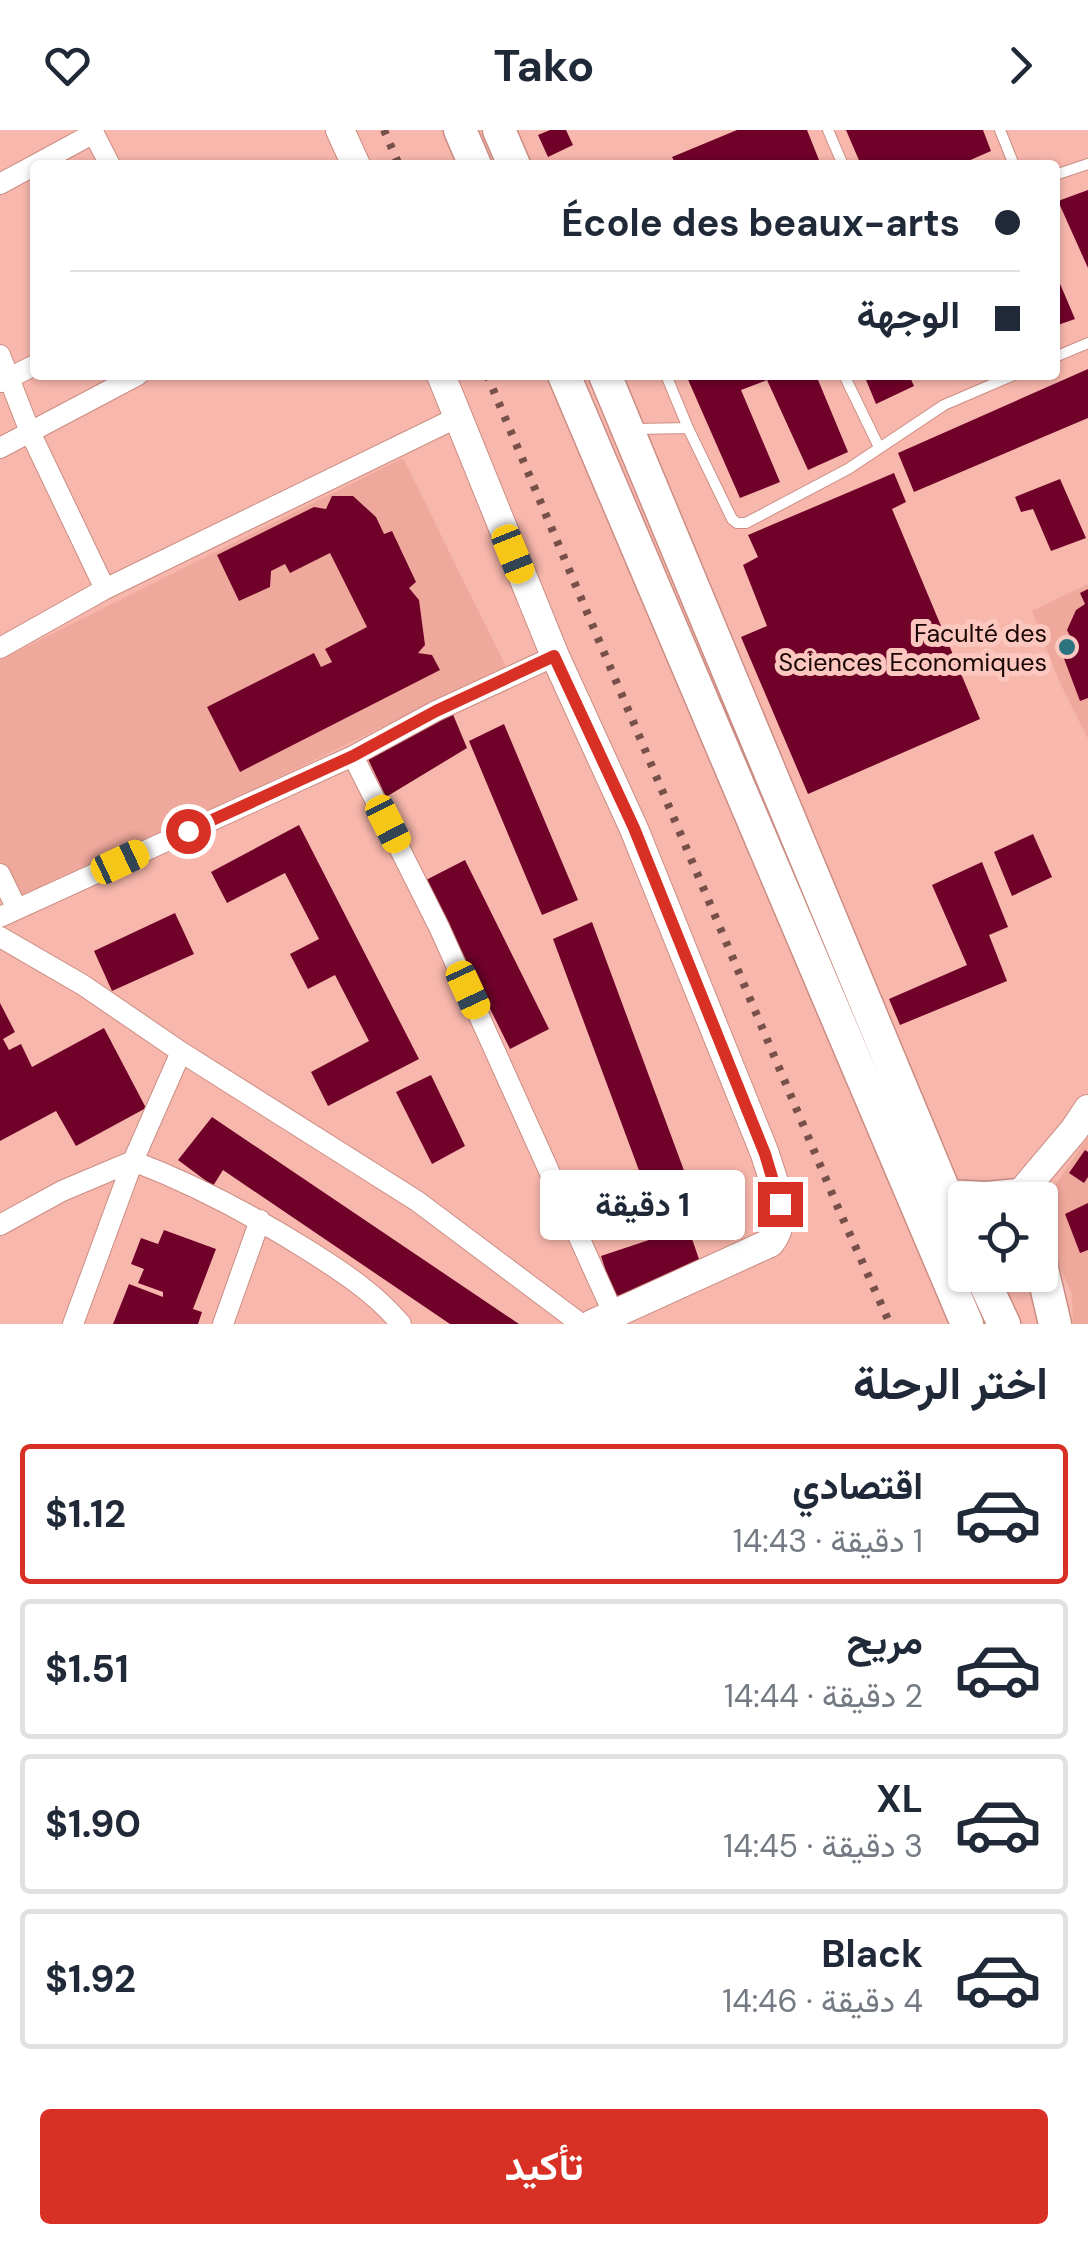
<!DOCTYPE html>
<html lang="ar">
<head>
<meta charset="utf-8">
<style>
	:root { --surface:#fff; --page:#f6f6f7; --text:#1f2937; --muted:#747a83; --line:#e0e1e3; --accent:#d93025 }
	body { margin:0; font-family:"DM Sans",Vazirmatn,sans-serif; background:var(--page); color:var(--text); direction:rtl; height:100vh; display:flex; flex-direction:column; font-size:38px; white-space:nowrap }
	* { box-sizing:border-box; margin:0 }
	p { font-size:32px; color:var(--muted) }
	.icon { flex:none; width:55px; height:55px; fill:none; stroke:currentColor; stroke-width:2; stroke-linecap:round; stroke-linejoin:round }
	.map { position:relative; height:1194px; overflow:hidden; direction:ltr }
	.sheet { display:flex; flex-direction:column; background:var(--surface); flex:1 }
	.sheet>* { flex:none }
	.hud { position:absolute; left:30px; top:30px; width:1030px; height:220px; border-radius:10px; box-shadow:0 2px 8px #0004; direction:rtl; display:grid; align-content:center; height:220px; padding:0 40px; background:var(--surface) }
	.controls { position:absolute; left:948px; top:1052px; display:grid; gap:20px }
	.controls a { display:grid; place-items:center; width:110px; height:110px; border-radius:10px; background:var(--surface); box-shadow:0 2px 8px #0004; font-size:50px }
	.end { position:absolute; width:45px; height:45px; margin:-22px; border:12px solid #d93025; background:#fff; box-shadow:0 0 0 5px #fff }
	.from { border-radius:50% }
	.bubble { position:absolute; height:70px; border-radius:10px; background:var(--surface); box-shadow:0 2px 8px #0004; font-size:32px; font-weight:700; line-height:70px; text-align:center; direction:rtl }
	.car { position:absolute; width:30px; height:60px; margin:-30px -15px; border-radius:12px; box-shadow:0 0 8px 2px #0007; background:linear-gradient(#f5c518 24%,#345 0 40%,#f5c518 0 76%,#345 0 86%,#f5c518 0) }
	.hud b { display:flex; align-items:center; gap:35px; height:95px; font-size:38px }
	.hud b+b { border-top:2px solid var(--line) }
	.hud i { width:25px; height:25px; background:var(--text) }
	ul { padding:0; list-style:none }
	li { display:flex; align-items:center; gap:30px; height:140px; margin:0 20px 15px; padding:0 20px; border:5px solid var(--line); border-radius:10px }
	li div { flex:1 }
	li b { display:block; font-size:38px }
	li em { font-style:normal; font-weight:700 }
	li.selected { border-color:var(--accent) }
	li>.icon { width:90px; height:90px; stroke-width:1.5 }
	h2 { padding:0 40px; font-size:45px; line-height:120px }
	.primary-button { display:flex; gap:20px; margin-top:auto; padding:20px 40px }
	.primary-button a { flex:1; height:115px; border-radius:10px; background:var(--accent); color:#fff; font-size:40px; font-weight:700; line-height:115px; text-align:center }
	header { display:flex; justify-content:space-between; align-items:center; height:130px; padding:0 40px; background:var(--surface); font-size:45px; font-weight:700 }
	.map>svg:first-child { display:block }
	.built { fill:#efa89c }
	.building { fill:#70022a }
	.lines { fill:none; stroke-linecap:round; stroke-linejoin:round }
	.service-casing { stroke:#cb8d83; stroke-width:12 }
	.minor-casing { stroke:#cb8d83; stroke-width:22 }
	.tertiary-casing { stroke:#cb8d83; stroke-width:30 }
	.primary-casing { stroke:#cb8d83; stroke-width:35 }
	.service { stroke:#fff; stroke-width:10 }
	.minor { stroke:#fff; stroke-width:20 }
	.tertiary { stroke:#fff; stroke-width:28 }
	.primary { stroke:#fff; stroke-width:32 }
	.rail { stroke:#77504a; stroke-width:8; stroke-dasharray:5 10; stroke-linecap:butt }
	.route { stroke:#d93025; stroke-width:12 }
	.poi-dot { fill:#2b737e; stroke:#fcc7be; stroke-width:4 }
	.labels { text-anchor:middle; stroke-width:10; stroke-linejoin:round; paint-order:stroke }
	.poi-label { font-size:25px; fill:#190503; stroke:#fcc7be; text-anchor:end }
</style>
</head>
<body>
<header><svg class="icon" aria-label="forward" viewBox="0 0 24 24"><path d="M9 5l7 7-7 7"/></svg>Tako<svg class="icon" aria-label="heart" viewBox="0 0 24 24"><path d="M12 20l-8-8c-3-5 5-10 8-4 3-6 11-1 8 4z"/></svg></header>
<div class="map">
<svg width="1088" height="1194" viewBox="0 0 1088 1194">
	<rect width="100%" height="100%" fill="#f8b7ac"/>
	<!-- built -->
	<path class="built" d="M403,328l103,209 -486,236 -20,-43v-200z
		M1088,454v155l-28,-56 -28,-72z
		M1088,1007v187h-15l-1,-30 -32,-73v-13z"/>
	<!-- building -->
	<path class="building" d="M550,0h16l7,15 -25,12 -10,-22z
		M737,0h70l14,35h-145l-4,-8z
		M846,0h137l8,21 -32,14h-98z
		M1088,60v78l-30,-67z
		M1055,142l20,47 -20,7z
		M1088,239v49l-174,74 -16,-39z
		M686,245h130l32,77 -40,18 -41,-90 -26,10 39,92 -40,16z
		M864,245h45l5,11 -38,18z
		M894,343l12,29 -14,7 88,210 -172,75 -67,-157 26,-11 -24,-61 15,-8 -10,-22z
		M1060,349l26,59 -35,13 -18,-42 -12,3 -6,-15z
		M332,366h21l23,21 8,17 8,-3 24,51 -7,6 10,12 6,45 -7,8 14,2 8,15 -200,102 -33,-65 107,-54 7,14 11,-5 -7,-13 42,-22 -37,-74 -40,20 -5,-9 -14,7 -1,16 -31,14 -22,-46 97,-48 12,2z
		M1088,459v109l-8,3 -20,-53 12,-8 -5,-10 9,-20 9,-6 -5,-11z
		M452,582l15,36 -81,49 -18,-38z
		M504,594l74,176 -36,15 -73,-174z
		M299,695l120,234 -91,47 -17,-34 58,-31 -34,-66 -27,14 -18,-35 29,-15 -34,-66 -58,30 -16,-31z
		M1033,704l19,43 -40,19 -18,-44z
		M465,730l84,169 -39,20 -84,-169z
		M982,732l26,65 -19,8 18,46 -107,44 -11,-26 78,-34 -35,-80z
		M175,783l19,41 -82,37 -18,-40z
		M592,792l97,262 -39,16 -97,-261z
		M0,873l15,29 -12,7 6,11 12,-6 11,23 72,-39 42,80 -70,38 -20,-35 -56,30z
		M431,945l34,71 -33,18 -36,-72z
		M212,987l307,207h-69l-227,-154 -10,16 -35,-26z
		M1085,1020l3,2v25l-4,6 -15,-10z
		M1088,1073v47l-8,3 -15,-39z
		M688,1097l14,41 -88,29 -13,-41z
		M164,1100l52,19 -23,60 9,3 -4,12h-85l16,-40 34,13v-5l-25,-9 6,-14 -13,-5 10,-26 17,6z"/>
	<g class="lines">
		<!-- service casing -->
		<g class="service-casing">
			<path id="service" d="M828,0l15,35
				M1000,0l14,35
				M1055,45l33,-11
				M1055,227l33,-14
				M844,245l35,72
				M688,298l44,91 5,4h9l102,-54 96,-64 70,-30
				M635,299l53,-1 -22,-53"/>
		</g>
		<!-- minor casing -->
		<g class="minor-casing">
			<path id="minor" d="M92,0l18,35
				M35,35l59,-32
				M0,54l35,-19
				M0,225l30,77 75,157
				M1,252l34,-17
				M0,318l138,-73
				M0,518l105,-59 353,-172
				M353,626l86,171 175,388
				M0,744l17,35
				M0,787l353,-161 83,-45 119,-55
				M0,807l83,48 98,67 236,149 164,123
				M0,1095l62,-34 71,-30c63,24 121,55 178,91 33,21 65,42 90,72
				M73,1194l60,-163 48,-109
				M223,1194l37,-104"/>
		</g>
		<!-- tertiary casing -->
		<g class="tertiary-casing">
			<path id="tertiary" d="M340,0l16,35
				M441,245l114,281 79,173 131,325c8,27 26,64 5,89l-178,81
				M1015,1070l59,-70 14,-21"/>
		</g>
		<!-- primary casing -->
		<g class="primary-casing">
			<path id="primary" d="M460,0l15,35
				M499,0l15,35
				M564,245l403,949
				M605,245l360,866
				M946,1066l40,2 33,-3 1,5
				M1040,1130l15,64
				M981,1145l23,49"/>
		</g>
		<!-- service -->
		<use href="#service" class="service"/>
		<!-- minor -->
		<use href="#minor" class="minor"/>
		<!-- tertiary -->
		<use href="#tertiary" class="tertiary"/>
		<!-- primary -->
		<use href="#primary" class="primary"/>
		<!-- rail -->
		<path class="rail" d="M384,0l15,35
			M487,245l352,835 51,114"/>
	</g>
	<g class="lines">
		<!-- route -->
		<path class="route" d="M188,701l165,-75 83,-45 118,-55 80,172 131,326 15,50"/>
	</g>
	<!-- markers -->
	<circle class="poi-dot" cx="1067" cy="517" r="10"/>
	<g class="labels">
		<!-- poi labels -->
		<g class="poi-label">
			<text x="1047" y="512">Faculté des<tspan x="1047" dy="29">Sciences Economiques</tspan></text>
		</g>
	</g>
</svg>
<div class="controls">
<a><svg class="icon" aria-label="locate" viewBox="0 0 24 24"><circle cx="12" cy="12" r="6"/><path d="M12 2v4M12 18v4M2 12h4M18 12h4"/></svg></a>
</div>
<i class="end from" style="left:188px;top:701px"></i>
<i class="end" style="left:780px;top:1074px"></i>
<div class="bubble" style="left:540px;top:1040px;width:205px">1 دقيقة</div>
<i class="car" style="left:513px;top:424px;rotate:158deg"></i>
<i class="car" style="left:388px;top:694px;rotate:153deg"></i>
<i class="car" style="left:120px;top:732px;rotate:65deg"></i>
<i class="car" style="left:468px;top:860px;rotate:155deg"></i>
<div class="hud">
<b><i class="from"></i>École des beaux-arts</b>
<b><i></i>الوجهة</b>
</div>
</div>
<section class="sheet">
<h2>اختر الرحلة</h2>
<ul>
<li class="selected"><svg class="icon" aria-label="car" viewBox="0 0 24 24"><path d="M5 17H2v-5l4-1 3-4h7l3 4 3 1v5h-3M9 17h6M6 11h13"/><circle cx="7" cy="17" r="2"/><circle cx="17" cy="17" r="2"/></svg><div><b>اقتصادي</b><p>1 دقيقة · 14:43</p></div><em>$1.12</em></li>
<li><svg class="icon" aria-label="car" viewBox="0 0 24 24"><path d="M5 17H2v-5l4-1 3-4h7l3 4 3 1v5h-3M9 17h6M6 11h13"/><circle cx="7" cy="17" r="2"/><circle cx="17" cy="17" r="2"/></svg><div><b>مريح</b><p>2 دقيقة · 14:44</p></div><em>$1.51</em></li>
<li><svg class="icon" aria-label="car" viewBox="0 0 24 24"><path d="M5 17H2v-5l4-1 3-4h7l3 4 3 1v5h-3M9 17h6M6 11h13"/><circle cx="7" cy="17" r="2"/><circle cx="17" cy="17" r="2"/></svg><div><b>XL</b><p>3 دقيقة · 14:45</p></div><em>$1.90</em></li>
<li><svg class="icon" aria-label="car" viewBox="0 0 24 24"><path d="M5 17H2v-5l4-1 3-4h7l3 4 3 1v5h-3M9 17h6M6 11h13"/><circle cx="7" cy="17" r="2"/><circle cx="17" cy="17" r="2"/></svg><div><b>Black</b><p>4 دقيقة · 14:46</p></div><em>$1.92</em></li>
</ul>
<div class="primary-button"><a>تأكيد</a></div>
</section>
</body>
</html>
